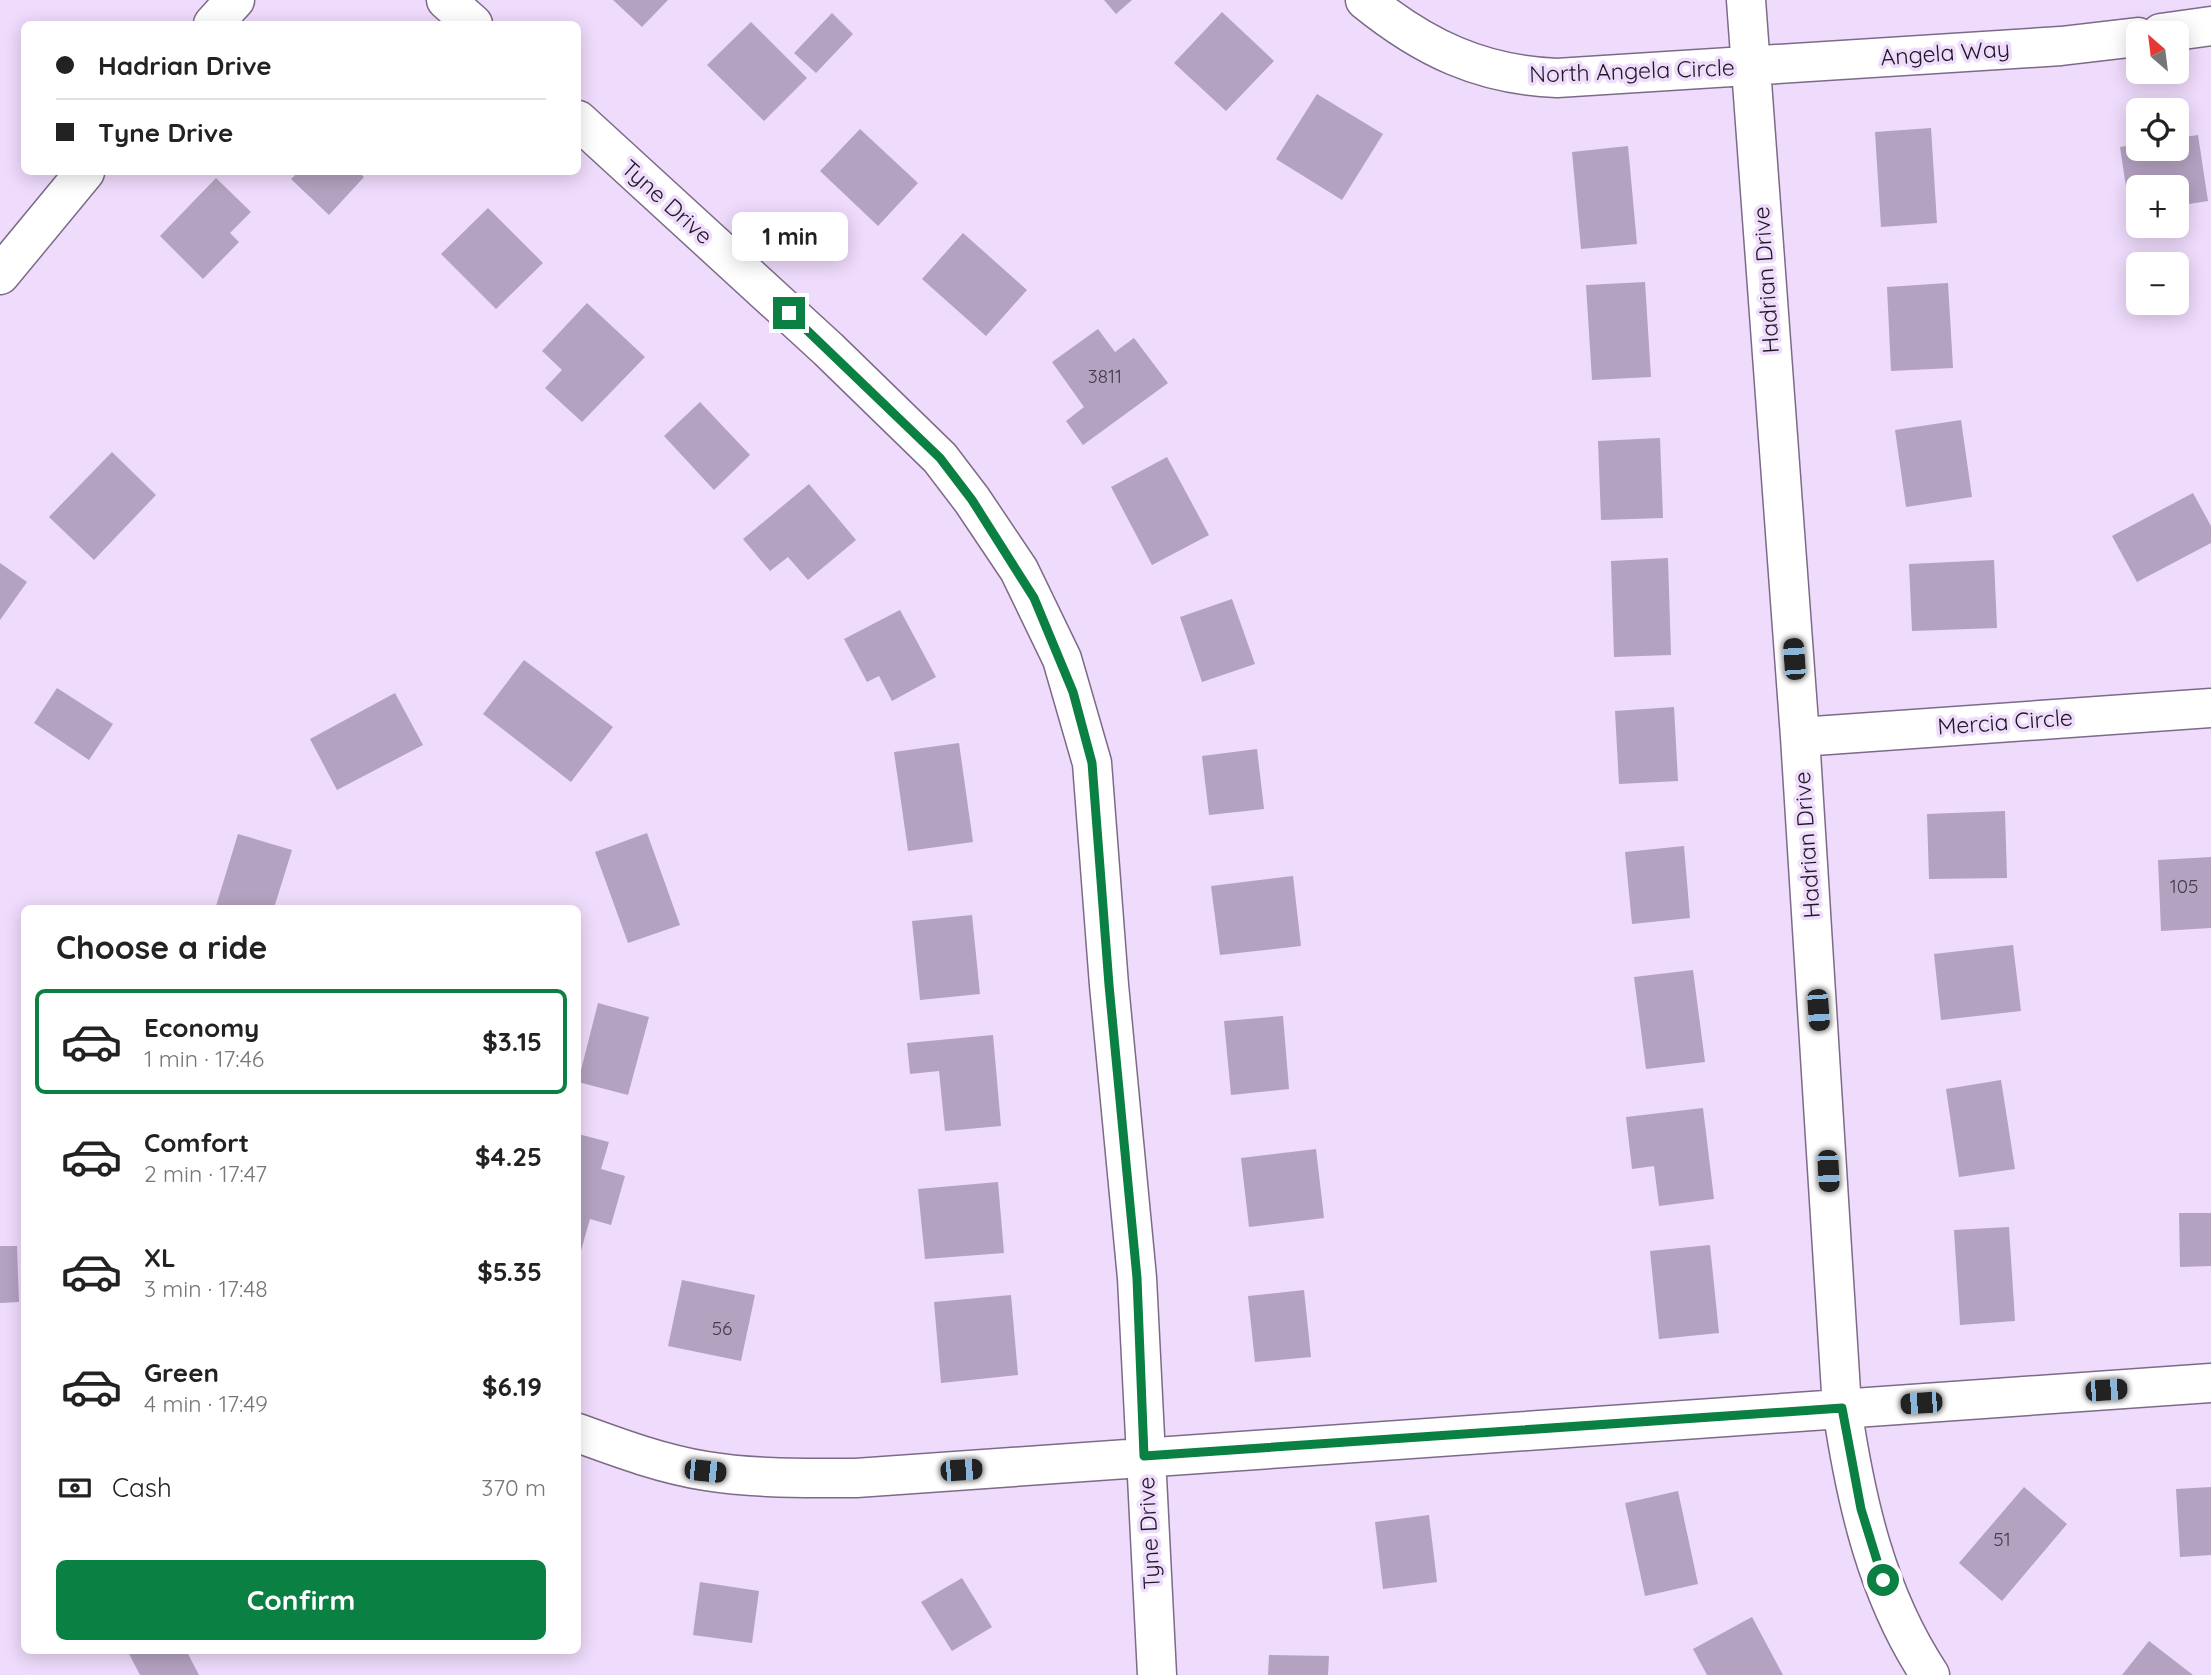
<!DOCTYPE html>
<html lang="en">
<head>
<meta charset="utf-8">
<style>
	:root { --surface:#fff; --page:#f2f2f2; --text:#222; --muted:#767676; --line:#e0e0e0; --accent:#0b8043 }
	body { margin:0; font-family:Quicksand,sans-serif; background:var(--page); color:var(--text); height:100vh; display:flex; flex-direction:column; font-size:26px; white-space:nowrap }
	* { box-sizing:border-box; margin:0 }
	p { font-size:23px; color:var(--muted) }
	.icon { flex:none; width:38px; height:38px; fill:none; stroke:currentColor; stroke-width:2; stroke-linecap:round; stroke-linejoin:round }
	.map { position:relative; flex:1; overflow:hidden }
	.side { position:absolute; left:21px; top:905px; width:560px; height:749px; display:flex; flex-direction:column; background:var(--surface); border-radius:10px; box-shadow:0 4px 18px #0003 }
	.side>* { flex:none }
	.top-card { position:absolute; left:21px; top:21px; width:560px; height:154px; border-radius:10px; box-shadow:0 4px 18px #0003; display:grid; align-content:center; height:154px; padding:0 35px; background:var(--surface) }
	.needle { width:46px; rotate:332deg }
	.controls { position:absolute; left:2126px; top:21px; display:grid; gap:14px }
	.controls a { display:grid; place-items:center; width:63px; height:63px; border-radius:10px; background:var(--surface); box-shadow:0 4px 18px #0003; font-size:35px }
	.end { position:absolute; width:32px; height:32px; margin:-16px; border:9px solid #0b8043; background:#fff; box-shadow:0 0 0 4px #fff }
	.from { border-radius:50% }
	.bubble { position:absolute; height:49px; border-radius:10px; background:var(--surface); box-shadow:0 4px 18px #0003; font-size:23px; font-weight:700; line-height:49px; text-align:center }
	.car { position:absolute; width:21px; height:42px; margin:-21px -10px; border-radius:9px; box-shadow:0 0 5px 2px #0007; background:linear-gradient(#222 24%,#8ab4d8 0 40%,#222 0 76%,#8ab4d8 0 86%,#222 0) }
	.top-card b { display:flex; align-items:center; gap:24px; height:66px; font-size:26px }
	.top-card b+b { border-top:2px solid var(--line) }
	.top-card i { width:18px; height:18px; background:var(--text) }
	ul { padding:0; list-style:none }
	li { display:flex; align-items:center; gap:21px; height:105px; margin:0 14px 10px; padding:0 21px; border:4px solid transparent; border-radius:10px }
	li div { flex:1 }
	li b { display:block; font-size:26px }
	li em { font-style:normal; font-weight:700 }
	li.on { border-color:var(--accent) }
	li>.icon { width:63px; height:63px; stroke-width:1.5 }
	h2 { padding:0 35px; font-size:32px; line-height:84px }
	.pay { display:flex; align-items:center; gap:18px; height:77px; padding:0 35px; font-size:26px }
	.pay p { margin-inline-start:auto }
	.action { display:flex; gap:14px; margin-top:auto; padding:14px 35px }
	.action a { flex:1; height:80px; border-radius:10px; background:var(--accent); color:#fff; font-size:28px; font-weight:700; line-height:80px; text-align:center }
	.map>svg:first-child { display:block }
	.building { fill:#b4a2c1 }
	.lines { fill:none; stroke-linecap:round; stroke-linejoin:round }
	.minor-casing { stroke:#7c6b88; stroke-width:41 }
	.minor { stroke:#fff; stroke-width:38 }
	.route { stroke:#0b8043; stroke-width:9 }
	.labels { text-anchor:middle; stroke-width:7; stroke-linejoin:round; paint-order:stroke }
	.number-label { font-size:19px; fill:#453b4c }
	.street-label { font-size:23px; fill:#201925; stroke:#efdbfc }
</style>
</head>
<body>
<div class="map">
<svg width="2211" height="1675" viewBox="0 0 2211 1675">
	<rect width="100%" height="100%" fill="#efdbfc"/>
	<!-- building -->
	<path class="building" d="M613,0h55l-26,27z
		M1104,0h28l-16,14z
		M1222,12l52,49 -48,50 -52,-48z
		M832,13l21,21 -37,39 -22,-20z
		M751,22l56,56 -43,43 -57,-56z
		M1317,94l66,40 -41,66 -66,-41z
		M1931,128l6,95 -56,4 -6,-95z
		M860,129l58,54 -40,43 -58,-55z
		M2198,135l10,66 -31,5v-19h-39v25l-8,2 -10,-67 18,-3v5h39v-11z
		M1628,146l9,98 -56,5 -9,-97z
		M298,172h60l6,5 -35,38 -38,-36z
		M216,178l35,34 -21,21 9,9 -36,37 -43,-43z
		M488,208l55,55 -47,46 -55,-55z
		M963,233l64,57 -41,46 -64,-57z
		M1645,282l6,95 -59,3 -6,-95z
		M1948,283l5,85 -62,3 -4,-84z
		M587,303l58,54 -63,65 -37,-34 17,-18 -20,-19z
		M1098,329l17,23 19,-14 34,45 -85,62 -17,-24 18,-14 -32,-45z
		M700,402l50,53 -36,35 -50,-54z
		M1961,420l11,77 -66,10 -11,-77z
		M1660,438l3,80 -62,2 -3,-79z
		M112,452l44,43 -62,65 -45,-43z
		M1167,457l42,78 -57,30 -41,-78z
		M809,484l47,56 -48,40 -20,-23 -18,14 -27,-32z
		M2193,493l18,33v17l-74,39 -25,-46z
		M1668,558l3,97 -57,2 -3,-96z
		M1994,560l3,68 -85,3 -3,-67z
		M0,563l27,19 -27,38z
		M1232,599l23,65 -53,18 -22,-65z
		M900,610l36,67 -44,24 -13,-25 -12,6 -23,-43z
		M524,660l89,67 -42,55 -88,-68z
		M57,688l56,36 -24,36 -55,-37z
		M395,693l28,52 -86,45 -27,-51z
		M1674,707l4,74 -59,3 -4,-73z
		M959,743l14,99 -65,9 -14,-99z
		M1257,749l7,60 -55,6 -7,-59z
		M2005,811l2,67 -78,1 -2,-65z
		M647,833l33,92 -52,18 -33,-91z
		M238,834l54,16 -18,58 -58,-2z
		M1684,846l6,72 -58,6 -7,-72z
		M2211,857v71l-50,3 -3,-71z
		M1293,876l8,70 -81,9 -9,-69z
		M972,915l8,79 -60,6 -8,-79z
		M2013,945l8,66 -80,9 -7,-66z
		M1693,970l12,92 -59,7 -12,-92z
		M598,1003l51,14 -21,78 -50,-13z
		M1283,1016l6,73 -58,6 -7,-74z
		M993,1035l8,91 -56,5 -6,-60 -29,3 -3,-31z
		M2001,1080l14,89 -56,8 -13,-88z
		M1703,1108l11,91 -55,7 -5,-40 -22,3 -6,-52z
		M578,1134l31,8 -8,27 24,7 -14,49 -21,-6 -10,35z
		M1316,1149l8,69 -75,9 -8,-69z
		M998,1182l6,71 -79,6 -7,-70z
		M2179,1213h32v53l-31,1z
		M2009,1227l6,94 -55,4 -6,-95z
		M1710,1245l9,88 -60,6 -9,-88z
		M0,1246h17l2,56 -19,1z
		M682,1280l73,15 -14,66 -73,-15z
		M1304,1290l7,67 -56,5 -7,-66z
		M1011,1295l7,80 -77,8 -7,-81z
		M2024,1487l43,37 -65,77 -43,-38z
		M2211,1487v68l-31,2 -4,-68z
		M1678,1491l20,93 -53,12 -20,-93z
		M1429,1515l8,67 -54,7 -8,-67z
		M962,1578l30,49 -40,24 -31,-49z
		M700,1582l59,9 -7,52 -59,-8z
		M1752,1617l31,58h-76l-14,-26z
		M2149,1641l44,34h-71z
		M127,1650h59l13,25h-59z
		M1269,1655l60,1 -1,19h-60z"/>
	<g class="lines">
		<!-- minor casing -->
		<g class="minor-casing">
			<path id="minor" d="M446,0l27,24
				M1365,0c59,48 116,75 192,78l504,-32 77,-9
				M1746,0l54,737 42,671c14,94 35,187 88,267
				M213,24l22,-24
				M2161,33l50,-7
				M578,120l250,229 112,109 32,42 47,70 43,89 30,104 17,222 28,293 20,397
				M0,275l85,-103
				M1800,737l411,-29
				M578,1433c41,15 84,31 128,38 49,8 100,7 150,7l1355,-95"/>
		</g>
		<!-- minor -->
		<use href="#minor" class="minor"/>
	</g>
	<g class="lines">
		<!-- route -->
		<path class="route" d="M789,313l151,145 32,42 62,98 39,94 19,71 17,222 28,293 7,178 698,-48 19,101 22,71"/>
	</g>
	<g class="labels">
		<!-- number labels -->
		<g class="number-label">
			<text x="1105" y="383">3811</text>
			<text x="2184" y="893">105</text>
			<text x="722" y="1335">56</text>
			<text x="2002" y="1546">51</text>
		</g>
		<!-- street labels -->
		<g class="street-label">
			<text transform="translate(1945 53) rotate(-4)" y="8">Angela Way</text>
			<text transform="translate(1632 71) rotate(-2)" y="8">North Angela Circle</text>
			<text transform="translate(667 202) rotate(42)" y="8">Tyne Drive</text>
			<text transform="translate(1766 280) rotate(-94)" y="8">Hadrian Drive</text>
			<text transform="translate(2005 722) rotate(-4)" y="8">Mercia Circle</text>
			<text transform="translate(1807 845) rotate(-94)" y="8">Hadrian Drive</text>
			<text transform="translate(1149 1533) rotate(-93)" y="8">Tyne Drive</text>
		</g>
	</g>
</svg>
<div class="controls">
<a><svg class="needle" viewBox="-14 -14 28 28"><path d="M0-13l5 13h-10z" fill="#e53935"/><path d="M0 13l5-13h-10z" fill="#767676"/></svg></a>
<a><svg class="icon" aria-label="locate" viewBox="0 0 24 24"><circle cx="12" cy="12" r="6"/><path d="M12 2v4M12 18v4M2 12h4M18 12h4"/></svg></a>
<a>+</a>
<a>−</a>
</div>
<i class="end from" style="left:1883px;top:1580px"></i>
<i class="end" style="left:789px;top:313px"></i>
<div class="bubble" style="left:732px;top:212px;width:116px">1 min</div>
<i class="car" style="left:1794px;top:659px;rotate:356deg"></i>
<i class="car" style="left:1818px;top:1010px;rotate:176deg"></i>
<i class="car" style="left:1828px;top:1171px;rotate:177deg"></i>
<i class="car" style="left:2106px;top:1390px;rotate:86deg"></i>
<i class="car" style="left:1921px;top:1403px;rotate:266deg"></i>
<i class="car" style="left:961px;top:1470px;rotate:86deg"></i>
<i class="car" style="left:705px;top:1471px;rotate:96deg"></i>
<div class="top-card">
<b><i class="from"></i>Hadrian Drive</b>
<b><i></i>Tyne Drive</b>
</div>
<section class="side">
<h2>Choose a ride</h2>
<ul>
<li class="on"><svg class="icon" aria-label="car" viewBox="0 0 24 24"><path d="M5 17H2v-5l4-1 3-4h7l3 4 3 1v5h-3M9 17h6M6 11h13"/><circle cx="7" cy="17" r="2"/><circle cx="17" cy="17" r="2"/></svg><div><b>Economy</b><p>1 min · 17:46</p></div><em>$3.15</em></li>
<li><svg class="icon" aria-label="car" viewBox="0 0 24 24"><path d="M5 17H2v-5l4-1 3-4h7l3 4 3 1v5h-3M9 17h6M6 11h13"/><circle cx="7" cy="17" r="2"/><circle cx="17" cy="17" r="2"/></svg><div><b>Comfort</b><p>2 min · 17:47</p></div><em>$4.25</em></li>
<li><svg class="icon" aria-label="car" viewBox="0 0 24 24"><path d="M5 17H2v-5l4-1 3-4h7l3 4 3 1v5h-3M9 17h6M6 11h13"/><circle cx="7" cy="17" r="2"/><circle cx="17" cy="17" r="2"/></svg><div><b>XL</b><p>3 min · 17:48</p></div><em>$5.35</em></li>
<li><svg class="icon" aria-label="car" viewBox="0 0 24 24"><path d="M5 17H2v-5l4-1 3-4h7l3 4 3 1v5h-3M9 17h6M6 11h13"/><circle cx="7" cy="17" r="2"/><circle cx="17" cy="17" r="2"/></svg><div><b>Green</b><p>4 min · 17:49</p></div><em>$6.19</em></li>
</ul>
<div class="pay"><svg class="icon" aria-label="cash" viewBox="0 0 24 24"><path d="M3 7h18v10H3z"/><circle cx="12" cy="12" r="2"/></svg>Cash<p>370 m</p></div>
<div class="action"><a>Confirm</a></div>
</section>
</div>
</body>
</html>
